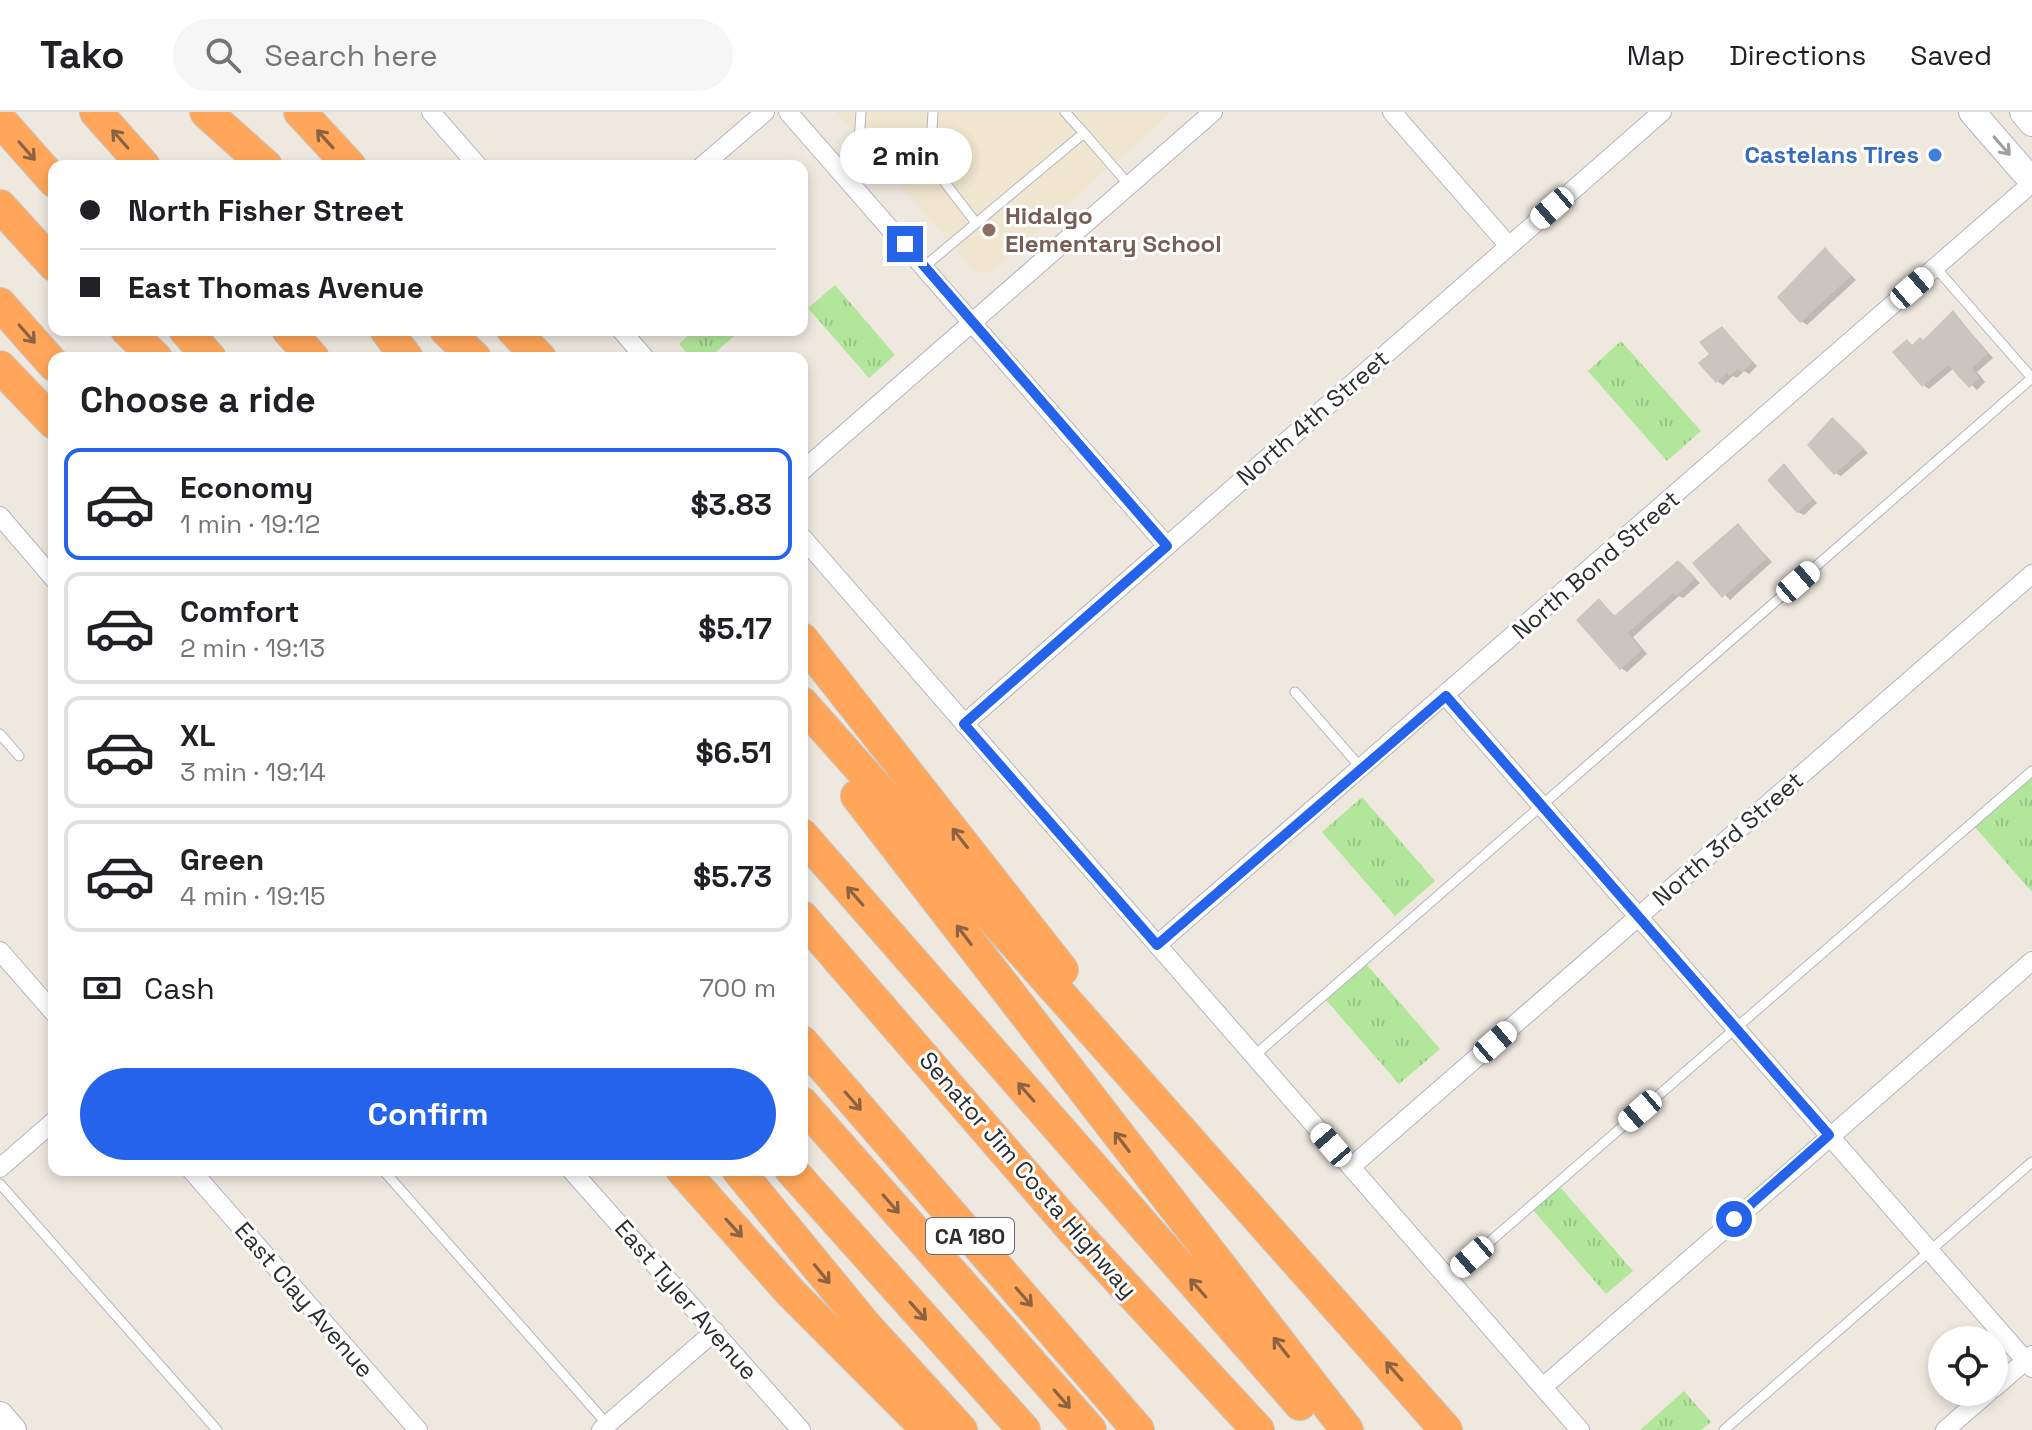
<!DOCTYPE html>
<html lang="en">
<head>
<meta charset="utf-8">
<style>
	:root { --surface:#fff; --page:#f6f6f6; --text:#202124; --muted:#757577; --line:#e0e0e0; --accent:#2563eb }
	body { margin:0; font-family:"Space Grotesk",sans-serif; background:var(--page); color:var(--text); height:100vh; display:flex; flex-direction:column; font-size:30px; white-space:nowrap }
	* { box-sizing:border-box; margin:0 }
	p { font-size:26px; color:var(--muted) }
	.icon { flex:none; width:44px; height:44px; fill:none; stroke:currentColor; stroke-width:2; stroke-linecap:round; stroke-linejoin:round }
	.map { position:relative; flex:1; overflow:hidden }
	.sheet { position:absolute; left:48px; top:240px; width:760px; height:824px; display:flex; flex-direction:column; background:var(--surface); border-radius:16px; box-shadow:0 4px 12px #0003 }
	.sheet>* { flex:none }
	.hud { position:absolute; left:48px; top:48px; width:760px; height:176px; border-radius:16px; box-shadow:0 4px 12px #0003; display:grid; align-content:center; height:176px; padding:0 32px; background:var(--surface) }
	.buttons { position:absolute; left:1928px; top:1214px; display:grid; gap:16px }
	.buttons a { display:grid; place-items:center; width:80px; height:80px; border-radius:50%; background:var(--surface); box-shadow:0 4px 12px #0003; font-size:40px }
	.end { position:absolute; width:36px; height:36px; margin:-18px; border:10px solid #2563eb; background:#fff; box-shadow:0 0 0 4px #fff }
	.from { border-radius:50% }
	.bubble { position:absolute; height:56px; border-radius:28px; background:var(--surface); box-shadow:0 4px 12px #0003; font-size:26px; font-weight:800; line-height:56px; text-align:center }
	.car { position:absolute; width:24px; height:48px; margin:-24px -12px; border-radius:10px; box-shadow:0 0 6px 2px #0007; background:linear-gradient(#fff 24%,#345 0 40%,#fff 0 76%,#345 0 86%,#fff 0) }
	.hud b { display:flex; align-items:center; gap:28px; height:76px; font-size:30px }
	.hud b+b { border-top:2px solid var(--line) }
	.hud i { width:20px; height:20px; background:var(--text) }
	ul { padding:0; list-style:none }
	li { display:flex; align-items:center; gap:24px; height:112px; margin:0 16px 12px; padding:0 16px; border:4px solid var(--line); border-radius:16px }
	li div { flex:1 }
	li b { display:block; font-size:30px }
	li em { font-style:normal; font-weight:800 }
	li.on { border-color:var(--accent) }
	li>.icon { width:72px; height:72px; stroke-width:1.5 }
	h2 { padding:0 32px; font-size:36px; line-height:96px }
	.pay { display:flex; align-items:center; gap:20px; height:88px; padding:0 32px; font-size:30px }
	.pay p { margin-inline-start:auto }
	.cta { display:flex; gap:16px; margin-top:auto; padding:16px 32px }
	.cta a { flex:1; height:92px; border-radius:48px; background:var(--accent); color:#fff; font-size:32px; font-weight:800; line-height:92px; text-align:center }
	header { display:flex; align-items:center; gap:48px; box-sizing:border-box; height:112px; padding:0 40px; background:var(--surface); border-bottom:2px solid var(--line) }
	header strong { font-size:38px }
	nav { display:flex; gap:44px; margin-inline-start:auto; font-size:28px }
	.search { width:560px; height:72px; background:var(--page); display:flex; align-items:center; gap:20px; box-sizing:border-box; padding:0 28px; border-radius:44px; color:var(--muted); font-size:30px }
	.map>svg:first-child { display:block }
	.education { fill:#f0e6cf }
	.grass { fill:url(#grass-tufts) }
	.shadow { fill:#0003 }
	.building { fill:#cac6bd }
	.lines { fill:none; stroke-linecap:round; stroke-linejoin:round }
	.service-casing { stroke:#b3b5c0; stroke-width:11 }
	.minor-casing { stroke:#b3b5c0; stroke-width:20 }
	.secondary-casing { stroke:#b3b5c0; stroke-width:28 }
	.motorway-casing { stroke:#c8c8c8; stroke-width:34 }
	.service { stroke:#fff; stroke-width:9 }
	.minor { stroke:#fff; stroke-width:18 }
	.secondary { stroke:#fff; stroke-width:26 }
	.motorway { stroke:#ffa65a; stroke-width:32 }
	.oneway { stroke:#8c6341 }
	.oneway2 { stroke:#a0a0a0 }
	.route { stroke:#2563eb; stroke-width:10 }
	.shop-dot { fill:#3f7fe0; stroke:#fff; stroke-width:3 }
	.education-dot { fill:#8d6e63; stroke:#fff; stroke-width:3 }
	.labels { text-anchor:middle; stroke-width:6; stroke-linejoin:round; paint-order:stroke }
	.shield { fill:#fff; stroke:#6c6c6c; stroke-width:2 }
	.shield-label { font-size:22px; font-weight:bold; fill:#2d2d2d }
	.shop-label { font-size:24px; font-weight:bold; fill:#366cbe; stroke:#fff; text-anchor:end }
	.education-label { font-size:24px; font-weight:bold; fill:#785e54; stroke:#fff; text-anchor:start }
	.street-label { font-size:24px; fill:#2d2d2d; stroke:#fff }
</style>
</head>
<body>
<header>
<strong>Tako</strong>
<div class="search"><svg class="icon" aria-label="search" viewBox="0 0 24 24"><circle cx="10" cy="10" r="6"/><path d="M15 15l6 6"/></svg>Search here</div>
<nav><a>Map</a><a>Directions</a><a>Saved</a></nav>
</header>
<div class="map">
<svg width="2032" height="1318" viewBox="0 0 2032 1318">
	<defs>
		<pattern id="grass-tufts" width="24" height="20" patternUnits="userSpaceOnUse" patternTransform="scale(2)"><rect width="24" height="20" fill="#b2e69b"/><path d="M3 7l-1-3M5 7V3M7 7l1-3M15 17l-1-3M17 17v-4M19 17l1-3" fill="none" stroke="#99c686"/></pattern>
	</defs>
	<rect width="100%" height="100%" fill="#eee8df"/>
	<!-- education -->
	<path class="education" d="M836,0h336l-182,160 -15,-1z"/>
	<!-- grass -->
	<path class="grass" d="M835,173l60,70 -26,23 -61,-70z
		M694,218h47l-32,28h-18l-12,-14z
		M1621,229l80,90 -34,30 -79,-90z
		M2032,663v117l-58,-66z
		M1362,685l73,84 -40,35 -73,-84z
		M1367,853l73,84 -41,35 -73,-84z
		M1560,1075l73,84 -27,23 -73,-84z
		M1684,1279l27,31 -10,8h-61z"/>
	<!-- shadow -->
	<path class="shadow" d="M1825,137l31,31 -49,45 -6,-4z
		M1954,201l39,45 -16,14 8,10 -8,8 -23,-22 -25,21 -6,-4 -16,-43 7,4 10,-5z
		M1722,216l35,38 -8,8 -5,-3 -7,7 -4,-2 -10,9 -6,-4 -6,-27z
		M1838,311l30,30 -27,23 -6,-3z
		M1784,353l33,38 -13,12 -6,-3z
		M1738,413l34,37 -42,38 -35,-37z
		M1679,450l21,21 -17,15 -4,-2 -46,41 14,17 -20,18 -6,-4 -21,-67 16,16z"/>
	<!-- building -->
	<path class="building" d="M1825,135l26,29 -51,47 -23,-26z
		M1953,198l35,44 -16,14 8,10 -11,10 -21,-23 -26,22 -30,-35 15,-13 5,6 8,-8 3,3z
		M1722,214l31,36 -11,10 -4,-3 -9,7 -2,-3 -11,10 -18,-20 11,-9 -10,-12z
		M1832,305l32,31 -30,27 -27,-30z
		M1784,351l29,36 -16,14 -30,-33z
		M1738,411l29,35 -45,40 -30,-35z
		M1678,448l18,18 -20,18 -3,-3 -45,40 14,17 -22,20 -44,-50 23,-22 15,18z"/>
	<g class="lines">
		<!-- service casing -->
		<g class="service-casing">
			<path id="service" d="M933,0l-3,51 46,60
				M1065,0l19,21
				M846,65l13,-35 2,-30
				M925,154l159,-133 45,52
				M1936,156l96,110
				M1295,580l67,77
				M0,622l19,22
				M1254,944l778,-678
				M383,1058l224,254
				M0,1072l217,246
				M1448,1166l584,-507
				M1724,1318l308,-268"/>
		</g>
		<!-- minor casing -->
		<g class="minor-casing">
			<path id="minor" d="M431,0l47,54
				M788,0l379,434
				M1392,0l117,134
				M702,54l63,-54
				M621,218l24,28
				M802,359l411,-359
				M0,404l54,63
				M802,425l778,893
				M1446,584l586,672
				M964,612l698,-612
				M1157,833l875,-762
				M0,839l54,62
				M1351,1055l681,-593
				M0,1056l54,-47
				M191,1058l227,260
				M571,1058l230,260
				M1543,1275l489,-426
				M1994,1276l38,-33
				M601,1318l114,-99
				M1945,1318l44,-38"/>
		</g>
		<!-- secondary casing -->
		<g class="secondary-casing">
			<path id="secondary" d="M1972,0l60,69
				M2023,0l9,11
				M0,1303l13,15"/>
		</g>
		<!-- motorway casing -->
		<g class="motorway-casing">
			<path id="motorway" d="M96,0l48,54
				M206,0l60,54
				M300,0l50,54
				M0,8l54,61
				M0,94l54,59
				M0,192l54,61
				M127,218l29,28
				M185,218l25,28
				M288,218l25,28
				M386,218l21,28
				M446,218l29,28
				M513,218l27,28
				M0,255l54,56
				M802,527l260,331
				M802,591l644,727
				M857,684l490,634
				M802,723l498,569
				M802,805l271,313 185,200
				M802,930l336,388
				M802,991l288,327
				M682,1058l109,123 137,137
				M738,1058l128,156 95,104
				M791,1058l233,260"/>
		</g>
		<!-- service -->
		<use href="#service" class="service"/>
		<!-- minor -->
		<use href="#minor" class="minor"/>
		<!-- secondary -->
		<use href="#secondary" class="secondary"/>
		<!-- motorway -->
		<use href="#motorway" class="motorway"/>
	</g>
	<!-- one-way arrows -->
	<defs><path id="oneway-shaft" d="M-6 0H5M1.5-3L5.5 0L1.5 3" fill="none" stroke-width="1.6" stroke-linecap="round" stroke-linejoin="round" transform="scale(2)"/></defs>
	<g class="oneway">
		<use href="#oneway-shaft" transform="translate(120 27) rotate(-131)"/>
		<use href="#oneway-shaft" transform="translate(325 27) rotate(-132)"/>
		<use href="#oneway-shaft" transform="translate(27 39) rotate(49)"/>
		<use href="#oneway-shaft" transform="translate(27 222) rotate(49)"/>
		<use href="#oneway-shaft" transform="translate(960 726) rotate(-128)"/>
		<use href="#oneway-shaft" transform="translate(855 784) rotate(-131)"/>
		<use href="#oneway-shaft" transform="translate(964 823) rotate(-127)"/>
		<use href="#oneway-shaft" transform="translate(1026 980) rotate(-131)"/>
		<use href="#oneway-shaft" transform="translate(853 989) rotate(49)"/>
		<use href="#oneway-shaft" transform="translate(1122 1030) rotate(-127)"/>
		<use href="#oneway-shaft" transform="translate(891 1092) rotate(49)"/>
		<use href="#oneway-shaft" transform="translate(734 1116) rotate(48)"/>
		<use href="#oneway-shaft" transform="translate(822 1162) rotate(51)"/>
		<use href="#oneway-shaft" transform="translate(1198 1176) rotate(-131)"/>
		<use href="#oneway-shaft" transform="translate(1024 1185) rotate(49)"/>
		<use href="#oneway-shaft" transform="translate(918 1199) rotate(48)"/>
		<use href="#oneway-shaft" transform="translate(1281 1235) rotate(-128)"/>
		<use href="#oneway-shaft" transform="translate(1394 1259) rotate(-131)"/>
		<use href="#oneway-shaft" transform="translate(1062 1287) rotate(49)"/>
	</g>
	<use class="oneway2" href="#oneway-shaft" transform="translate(2002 34) rotate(49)"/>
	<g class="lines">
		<!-- route -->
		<path class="route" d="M905,132l262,302 -203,178 193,221 289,-249 383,439 -95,84"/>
	</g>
	<!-- markers -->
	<circle class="shop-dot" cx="1935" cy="43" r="8"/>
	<circle class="education-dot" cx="989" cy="118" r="8"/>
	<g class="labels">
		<!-- shield labels -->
		<rect class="shield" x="926" y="1106" width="88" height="36" rx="6"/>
		<g class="shield-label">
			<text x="970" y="1132">CA 180</text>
		</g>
		<!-- shop labels -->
		<g class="shop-label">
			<text x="1919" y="51">Castelans Tires</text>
		</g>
		<!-- education labels -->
		<g class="education-label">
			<text x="1005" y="112">Hidalgo<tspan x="1005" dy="28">Elementary School</tspan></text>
		</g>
		<!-- street labels -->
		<g class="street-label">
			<text transform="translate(1313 306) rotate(-41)" y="8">North 4th Street</text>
			<text transform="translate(1596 453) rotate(-41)" y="8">North Bond Street</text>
			<text transform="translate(1728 727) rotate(-41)" y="8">North 3rd Street</text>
			<text transform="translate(1028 1063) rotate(49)" y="8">Senator Jim Costa Highway</text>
			<text transform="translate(304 1188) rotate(49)" y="8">East Clay Avenue</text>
			<text transform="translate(686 1188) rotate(49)" y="8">East Tyler Avenue</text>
		</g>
	</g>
</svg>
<div class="buttons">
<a><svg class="icon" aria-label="locate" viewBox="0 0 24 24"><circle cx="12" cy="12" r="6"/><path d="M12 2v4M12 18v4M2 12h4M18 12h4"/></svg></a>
</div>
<i class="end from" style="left:1734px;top:1107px"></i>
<i class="end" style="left:905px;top:132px"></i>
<div class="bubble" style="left:840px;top:16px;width:132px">2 min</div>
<i class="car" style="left:1552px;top:96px;rotate:229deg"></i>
<i class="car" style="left:1912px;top:176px;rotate:49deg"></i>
<i class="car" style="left:1798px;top:470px;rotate:49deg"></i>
<i class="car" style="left:1495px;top:930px;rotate:49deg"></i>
<i class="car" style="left:1640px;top:999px;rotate:229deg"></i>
<i class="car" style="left:1331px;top:1033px;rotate:319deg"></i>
<i class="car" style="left:1472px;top:1145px;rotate:229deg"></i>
<div class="hud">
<b><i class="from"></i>North Fisher Street</b>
<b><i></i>East Thomas Avenue</b>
</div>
<section class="sheet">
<h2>Choose a ride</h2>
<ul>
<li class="on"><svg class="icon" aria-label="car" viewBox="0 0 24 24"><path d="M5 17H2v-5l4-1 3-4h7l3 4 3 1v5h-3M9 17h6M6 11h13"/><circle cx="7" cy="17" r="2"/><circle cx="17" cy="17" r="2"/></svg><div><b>Economy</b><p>1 min · 19:12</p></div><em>$3.83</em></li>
<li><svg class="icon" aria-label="car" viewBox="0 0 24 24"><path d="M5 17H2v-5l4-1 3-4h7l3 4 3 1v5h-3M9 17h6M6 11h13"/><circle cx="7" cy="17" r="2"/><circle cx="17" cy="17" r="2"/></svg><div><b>Comfort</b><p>2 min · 19:13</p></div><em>$5.17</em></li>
<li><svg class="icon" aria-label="car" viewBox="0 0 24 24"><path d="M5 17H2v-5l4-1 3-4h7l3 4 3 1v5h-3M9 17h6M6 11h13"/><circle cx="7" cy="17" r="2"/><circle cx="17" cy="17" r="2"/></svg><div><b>XL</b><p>3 min · 19:14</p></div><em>$6.51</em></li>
<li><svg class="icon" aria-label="car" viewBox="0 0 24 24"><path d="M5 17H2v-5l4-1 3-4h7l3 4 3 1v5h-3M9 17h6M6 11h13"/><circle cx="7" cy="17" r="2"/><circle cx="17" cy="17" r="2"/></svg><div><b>Green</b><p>4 min · 19:15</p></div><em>$5.73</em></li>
</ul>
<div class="pay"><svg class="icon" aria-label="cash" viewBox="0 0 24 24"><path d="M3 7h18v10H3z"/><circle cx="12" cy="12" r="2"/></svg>Cash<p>700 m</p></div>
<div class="cta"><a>Confirm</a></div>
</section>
</div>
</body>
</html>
